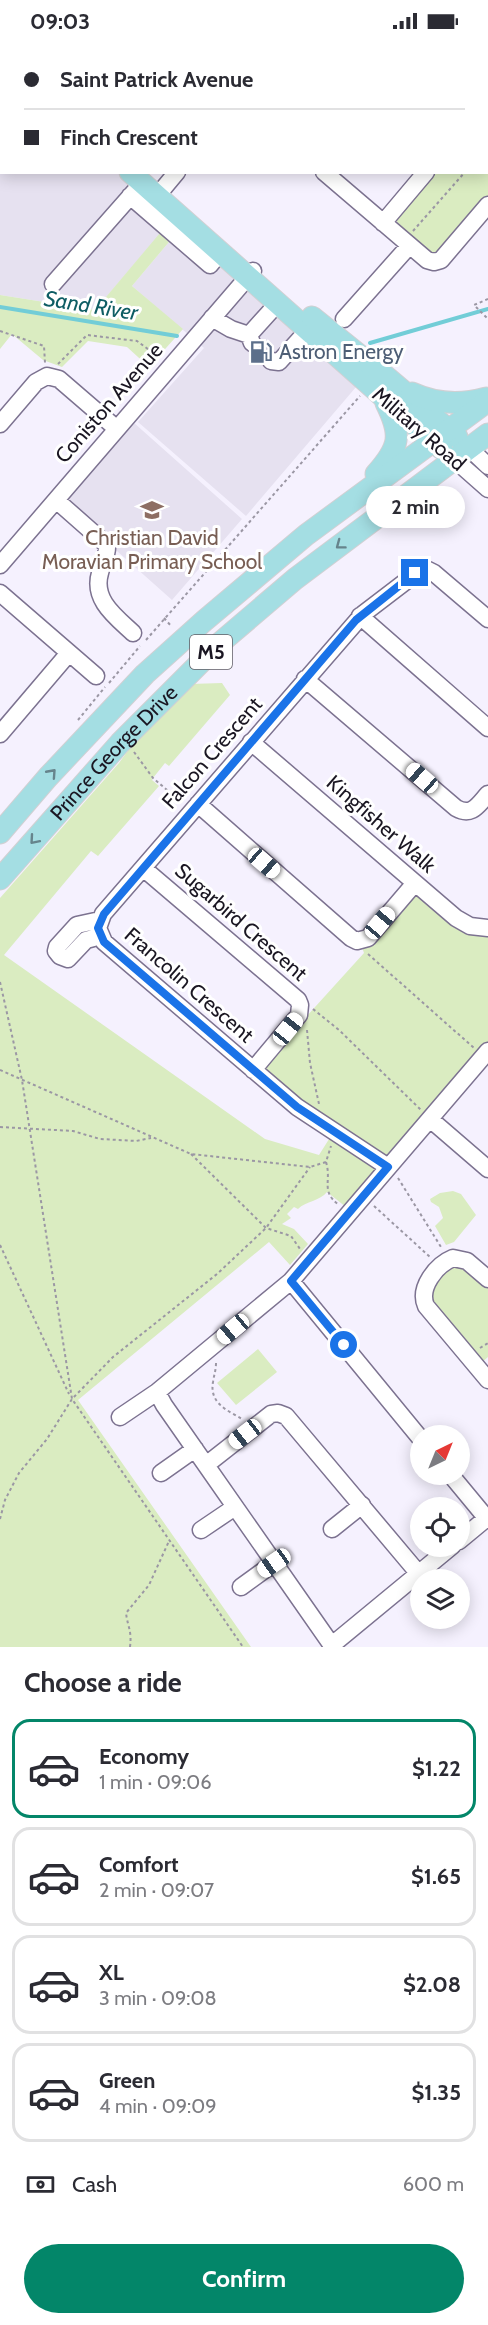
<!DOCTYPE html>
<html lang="en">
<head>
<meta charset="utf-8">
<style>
	:root { --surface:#fff; --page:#f2f2f3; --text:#2b2b33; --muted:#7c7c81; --line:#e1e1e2; --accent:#038669 }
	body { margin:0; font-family:Cabin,sans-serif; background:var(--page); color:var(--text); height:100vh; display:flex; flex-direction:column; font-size:22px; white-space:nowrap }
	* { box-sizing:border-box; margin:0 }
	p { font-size:20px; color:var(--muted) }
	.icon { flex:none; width:33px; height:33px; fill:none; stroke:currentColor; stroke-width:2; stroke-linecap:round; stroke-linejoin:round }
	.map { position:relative; height:1605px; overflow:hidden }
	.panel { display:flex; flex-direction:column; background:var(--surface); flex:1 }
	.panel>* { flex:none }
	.guide { position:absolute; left:0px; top:0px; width:489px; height:132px; box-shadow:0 3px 15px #0003; display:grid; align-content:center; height:132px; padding:0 24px; background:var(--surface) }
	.needle { width:39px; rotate:43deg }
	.controls { position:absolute; left:410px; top:1383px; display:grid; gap:12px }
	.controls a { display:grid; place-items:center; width:60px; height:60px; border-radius:50%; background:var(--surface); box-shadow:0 3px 15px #0003; font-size:30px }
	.end { position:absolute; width:27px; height:27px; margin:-14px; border:8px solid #1a73e8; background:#fff; box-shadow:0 0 0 3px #fff }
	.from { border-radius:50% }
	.bubble { position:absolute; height:42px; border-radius:21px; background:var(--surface); box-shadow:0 3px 15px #0003; font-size:20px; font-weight:700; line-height:42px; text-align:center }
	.car { position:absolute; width:18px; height:36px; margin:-18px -9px; border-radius:8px; box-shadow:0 0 4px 2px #0007; background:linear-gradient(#fff 24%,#345 0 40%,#fff 0 76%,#345 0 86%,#fff 0) }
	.guide b { display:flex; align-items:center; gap:21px; height:57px; font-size:22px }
	.guide b+b { border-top:2px solid var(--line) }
	.guide i { width:15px; height:15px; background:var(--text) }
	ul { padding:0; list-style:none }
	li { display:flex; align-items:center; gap:18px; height:99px; margin:0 12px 9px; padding:0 12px; border:3px solid var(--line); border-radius:18px }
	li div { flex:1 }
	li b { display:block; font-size:22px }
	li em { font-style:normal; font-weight:700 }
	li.selected { border-color:var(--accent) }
	li>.icon { width:54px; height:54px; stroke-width:1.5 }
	h2 { padding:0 24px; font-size:27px; line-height:72px }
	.pay { display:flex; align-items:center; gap:15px; height:66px; padding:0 24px; font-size:22px }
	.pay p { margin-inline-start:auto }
	.button { display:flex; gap:12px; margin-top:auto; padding:12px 24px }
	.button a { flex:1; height:69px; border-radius:36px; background:var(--accent); color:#fff; font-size:24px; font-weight:700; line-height:69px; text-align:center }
	.status { display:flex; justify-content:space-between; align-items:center; height:42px; padding:0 30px; background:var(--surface); direction:ltr }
	.status svg { height:16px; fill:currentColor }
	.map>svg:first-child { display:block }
	.built { fill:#e6e1f0 }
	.green { fill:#daecc1 }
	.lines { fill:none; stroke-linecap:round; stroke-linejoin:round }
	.stream { stroke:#72cdd7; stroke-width:4 }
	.minor-tunnel { stroke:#d4d0dd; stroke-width:16; stroke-dasharray:16 8; stroke-linecap:butt }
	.minor-casing { stroke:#7c7290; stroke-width:19 }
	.major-casing { stroke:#d1d0d3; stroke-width:23 }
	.path { stroke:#9b97a4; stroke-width:2; stroke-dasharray:3 3; stroke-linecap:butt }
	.minor { stroke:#fff; stroke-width:16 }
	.major { stroke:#a4dee3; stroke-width:21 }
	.oneway { stroke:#66848c }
	.route { stroke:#1a73e8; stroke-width:8 }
	.labels { text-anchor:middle; stroke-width:6; stroke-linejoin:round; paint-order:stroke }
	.shield { fill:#fff; stroke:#5f5c64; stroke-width:1.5 }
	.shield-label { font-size:20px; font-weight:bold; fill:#1a1622 }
	.service-label { font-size:21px; fill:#4e5e75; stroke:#fff; text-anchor:start }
	.street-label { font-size:21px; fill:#1a1622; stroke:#fff }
	.education-label { font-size:21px; fill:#785e54; stroke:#fff }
	.water-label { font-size:22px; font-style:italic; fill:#0e5d64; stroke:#fff }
</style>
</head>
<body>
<div class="status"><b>09:03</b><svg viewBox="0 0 49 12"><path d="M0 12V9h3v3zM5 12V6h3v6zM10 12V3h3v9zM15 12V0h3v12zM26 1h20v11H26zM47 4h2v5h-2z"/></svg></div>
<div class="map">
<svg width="488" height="1605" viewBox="0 0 488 1605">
	<rect width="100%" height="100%" fill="#f5f1fe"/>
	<!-- built -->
	<path class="built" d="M0,19l2,111 128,1 232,207 -116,136 -108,-94 66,-74 -72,-62 37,-44 -8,-9 -66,77 -95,-15z
		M133,380l109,97 -70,81 -110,-98z"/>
	<!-- green -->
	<path class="green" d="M193,0h193l-193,2z
		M488,66v89l-45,53c-5,2 -10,5 -15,3 -10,-5 -29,-24 -32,-34l36,-46 56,-1z
		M160,191l9,9 -37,44 51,43 -34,38 -22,-20 -39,-6 -26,26 -19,-7 -31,-26 -12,15v-54l95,15z
		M222,641l8,12 -61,71 -4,-3 -12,15 -1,2 7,6 -61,70 -7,-5 -87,104 261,184 54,16 12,-19 43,30 1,4 -29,37 -19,-15c-7,9 -21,9 -29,17l-4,-2 -7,7 4,4 -9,6 12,5 14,15 -18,21 -21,-23 -191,158 173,247h-251v-749l119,-135 16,-22 55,-57z
		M416,851l72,40v110l-98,113 -5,1 -63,-40 -57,-48 2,-9 97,-107 -3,-9z
		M453,1149l8,3 15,21 -22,27 -8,3 -11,-19 8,-8 -4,-11 -8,-5 -1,-3 10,-6z
		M459,1221l29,23v71l-8,7 -51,-62 -2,-10 20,-26z
		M258,1307l19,23 -41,33 -19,-22z"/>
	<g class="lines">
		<!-- stream -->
		<path class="stream" d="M0,265l177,29
			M370,301l118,-34"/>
		<!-- minor-tunnel -->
		<path class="minor-tunnel" d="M252,301l19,18"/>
		<!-- minor casing -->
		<g class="minor-casing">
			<path id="minor" d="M172,0l2,2
				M484,0l2,2
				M392,2l1,-2
				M0,43l2,1
				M488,59v-1
				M324,130l103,88 7,2 7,-2 47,-55
				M130,154l80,69 10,-12
				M157,154l20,-24
				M383,181l43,-51
				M53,242l89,-101
				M212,276l19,11 18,6
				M344,277l65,-73
				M252,301l-3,-8 28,-31
				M271,319l8,1 28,-31
				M0,382l36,-42 11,-6 12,3 58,50
				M468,405l20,19
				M454,417l34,30
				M56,458l51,45c1,10 -5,19 -7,28 -8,27 16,44 33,60
				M0,523l253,-294
				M0,551l96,83
				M360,574l128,112
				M305,637l151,129c16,9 22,-3 32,-14
				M0,692l69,-81
				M251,700l205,176 14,8 18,2
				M198,762l153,134 6,3 11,-3 47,-55
				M143,826l155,132 2,5 -1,10 -46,55
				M100,878l-23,5 -20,22 -1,4 4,5 8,3 18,-19 15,-4
				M430,1077l58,50
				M388,1125l-91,-60 -193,-165 -6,-14 5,-14 260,-300 55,-42 10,-2 6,3 54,46
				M488,1237l-21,-18 -14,-3c-17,7 -35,30 -27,48l62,74
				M291,1239l129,157
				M157,1350l7,13 169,242
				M120,1375l37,-25 134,-111 197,-230
				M206,1423l65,-51 7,-1 8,3 133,158
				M161,1431l34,-24
				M450,1432l38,46
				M332,1487l30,-24
				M201,1488l34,-23
				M459,1499l29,-24
				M241,1545l33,-24
				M332,1603l120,-99"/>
		</g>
		<!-- major casing -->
		<g class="major-casing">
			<g id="major">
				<path d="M0,19l2,1"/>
				<path d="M130,130l312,277"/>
				<path d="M312,275l78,63 67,57"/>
				<path d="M412,351c24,11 49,12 74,5"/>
				<path d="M376,432c24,-27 26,-39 10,-71"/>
				<path d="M0,791l48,-56 97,-103 59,-53 102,-86 182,-134"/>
				<path id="s1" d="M0,837l120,-136 100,-100 75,-64 193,-145"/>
			</g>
		</g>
		<!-- path -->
		<path class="path" d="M210,2l5,-2
			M289,2l2,-2
			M302,2v-2
			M330,2l1,-2
			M340,2l2,-2
			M488,106v-1
			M413,189l52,-59
			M488,257l-14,6 14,14
			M0,289l44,15 1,17
			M58,322l29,-29 50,6 23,17
			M164,576l8,9
			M146,598l214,-244
			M109,641l31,-37
			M78,678l27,-33
			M134,710l19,26 28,24
			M368,912l106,94
			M0,940l22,98 50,319 171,248
			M313,967l26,21 82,80
			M307,988l3,33 9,41
			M0,1028l191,84 119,13 16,-5 5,-16
			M0,1085l73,4 27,8 36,2 15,-3
			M191,1112l75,74 25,8 9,13
			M326,1120c6,19 -6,29 13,43
			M398,1136l43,69
			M374,1164l56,51
			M0,1203l69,149
			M480,1306l8,-5
			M216,1321c0,7 -2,12 -3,19 -4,22 16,29 29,37
			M0,1477l5,-19 14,-27 28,-34 25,-40 41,-42 104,-83 49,-46 44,-61
			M130,1605c2,-16 -2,-19 -4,-34l23,-28 20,-44"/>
		<!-- minor -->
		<use href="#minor" class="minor"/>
		<!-- major -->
		<use href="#major" class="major"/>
	</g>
	<!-- one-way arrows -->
	<defs><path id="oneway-chevron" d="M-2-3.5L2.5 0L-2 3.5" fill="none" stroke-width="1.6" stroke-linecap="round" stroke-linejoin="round" transform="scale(1.5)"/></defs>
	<g class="oneway">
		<use href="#oneway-chevron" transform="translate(340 503) rotate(143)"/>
		<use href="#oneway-chevron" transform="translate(52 731) rotate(-48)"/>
		<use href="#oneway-chevron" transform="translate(34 798) rotate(131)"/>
	</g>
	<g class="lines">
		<!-- route -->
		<path class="route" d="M344,1303l-53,-64 97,-114 -91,-60 -193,-165 -6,-14 6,-14 252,-294 59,-47"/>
	</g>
	<!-- icons -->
	<defs>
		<g id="fuel-bare" transform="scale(1.8)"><path d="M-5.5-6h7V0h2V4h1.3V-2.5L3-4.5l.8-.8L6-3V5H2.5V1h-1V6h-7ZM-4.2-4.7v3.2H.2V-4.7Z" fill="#5c6f8a" stroke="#fff" stroke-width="2.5" paint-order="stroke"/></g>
		<g id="school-bare" transform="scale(1.8)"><path d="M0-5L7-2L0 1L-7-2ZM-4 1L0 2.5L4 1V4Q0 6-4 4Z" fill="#8d6e63" stroke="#fff" stroke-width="2.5" paint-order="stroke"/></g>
	</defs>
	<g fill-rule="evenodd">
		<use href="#fuel-bare" x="261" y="310"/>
		<use href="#school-bare" x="152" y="468"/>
	</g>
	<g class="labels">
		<!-- shield labels -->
		<rect class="shield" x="190" y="593" width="42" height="34" rx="4.5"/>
		<g class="shield-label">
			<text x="211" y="617">M5</text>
		</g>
		<!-- service labels -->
		<g class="service-label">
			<text x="279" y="317">Astron Energy</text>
		</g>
		<!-- street labels -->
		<g class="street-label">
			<text transform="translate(109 361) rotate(-49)" y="7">Coniston Avenue</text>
			<text transform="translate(419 387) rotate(41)" y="7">Military Road</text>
			<text dy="7" stroke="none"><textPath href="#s1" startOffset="170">Prince George Drive</textPath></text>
			<text transform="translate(212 711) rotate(-49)" y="7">Falcon Crescent</text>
			<text transform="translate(381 782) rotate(41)" y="7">Kingfisher Walk</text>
			<text transform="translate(241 880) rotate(41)" y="7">Sugarbird Crescent</text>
			<text transform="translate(189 943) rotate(41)" y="7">Francolin Crescent</text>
		</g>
		<!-- education labels -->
		<g class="education-label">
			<text x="152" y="503">Christian David<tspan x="152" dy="24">Moravian Primary School</tspan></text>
		</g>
		<!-- water labels -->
		<g class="water-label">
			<text transform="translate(91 263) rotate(9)" y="8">Sand River</text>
		</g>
	</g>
</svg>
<div class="controls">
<a><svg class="needle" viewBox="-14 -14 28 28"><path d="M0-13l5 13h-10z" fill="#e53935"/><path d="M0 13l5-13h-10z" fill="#7c7c81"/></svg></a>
<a><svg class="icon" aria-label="locate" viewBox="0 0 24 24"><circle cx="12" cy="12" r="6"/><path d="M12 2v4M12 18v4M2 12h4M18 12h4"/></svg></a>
<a><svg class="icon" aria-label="layers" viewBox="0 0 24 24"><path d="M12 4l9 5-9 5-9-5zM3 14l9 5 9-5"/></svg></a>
</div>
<i class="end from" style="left:344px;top:1303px"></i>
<i class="end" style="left:415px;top:531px"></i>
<div class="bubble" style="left:366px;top:444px;width:99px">2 min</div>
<i class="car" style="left:422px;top:736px;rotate:311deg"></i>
<i class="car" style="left:264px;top:821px;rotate:131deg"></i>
<i class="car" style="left:380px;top:881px;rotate:40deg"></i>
<i class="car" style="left:288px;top:987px;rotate:39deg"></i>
<i class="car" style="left:233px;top:1287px;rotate:230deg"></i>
<i class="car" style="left:245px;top:1392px;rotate:232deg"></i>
<i class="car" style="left:274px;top:1521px;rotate:235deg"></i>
<div class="guide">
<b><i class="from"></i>Saint Patrick Avenue</b>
<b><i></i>Finch Crescent</b>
</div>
</div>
<section class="panel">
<h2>Choose a ride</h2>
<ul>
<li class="selected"><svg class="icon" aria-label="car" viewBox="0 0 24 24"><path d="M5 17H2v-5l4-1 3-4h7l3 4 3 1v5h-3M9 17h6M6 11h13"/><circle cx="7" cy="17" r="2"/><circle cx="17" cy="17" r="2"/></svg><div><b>Economy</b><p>1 min · 09:06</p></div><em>$1.22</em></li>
<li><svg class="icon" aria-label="car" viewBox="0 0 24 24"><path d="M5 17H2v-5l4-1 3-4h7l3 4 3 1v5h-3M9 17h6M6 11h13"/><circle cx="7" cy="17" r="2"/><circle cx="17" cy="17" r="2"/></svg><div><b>Comfort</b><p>2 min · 09:07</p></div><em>$1.65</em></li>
<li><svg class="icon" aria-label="car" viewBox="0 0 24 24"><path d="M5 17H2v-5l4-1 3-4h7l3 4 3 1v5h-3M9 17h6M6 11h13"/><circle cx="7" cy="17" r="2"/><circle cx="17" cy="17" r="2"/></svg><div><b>XL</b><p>3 min · 09:08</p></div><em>$2.08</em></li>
<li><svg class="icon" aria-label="car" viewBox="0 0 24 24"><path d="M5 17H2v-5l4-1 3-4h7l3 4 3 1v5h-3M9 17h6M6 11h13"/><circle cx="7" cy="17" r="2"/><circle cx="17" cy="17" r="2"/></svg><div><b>Green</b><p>4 min · 09:09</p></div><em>$1.35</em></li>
</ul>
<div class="pay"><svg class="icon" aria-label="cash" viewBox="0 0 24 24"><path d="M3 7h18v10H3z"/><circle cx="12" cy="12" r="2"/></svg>Cash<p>600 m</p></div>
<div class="button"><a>Confirm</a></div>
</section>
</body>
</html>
